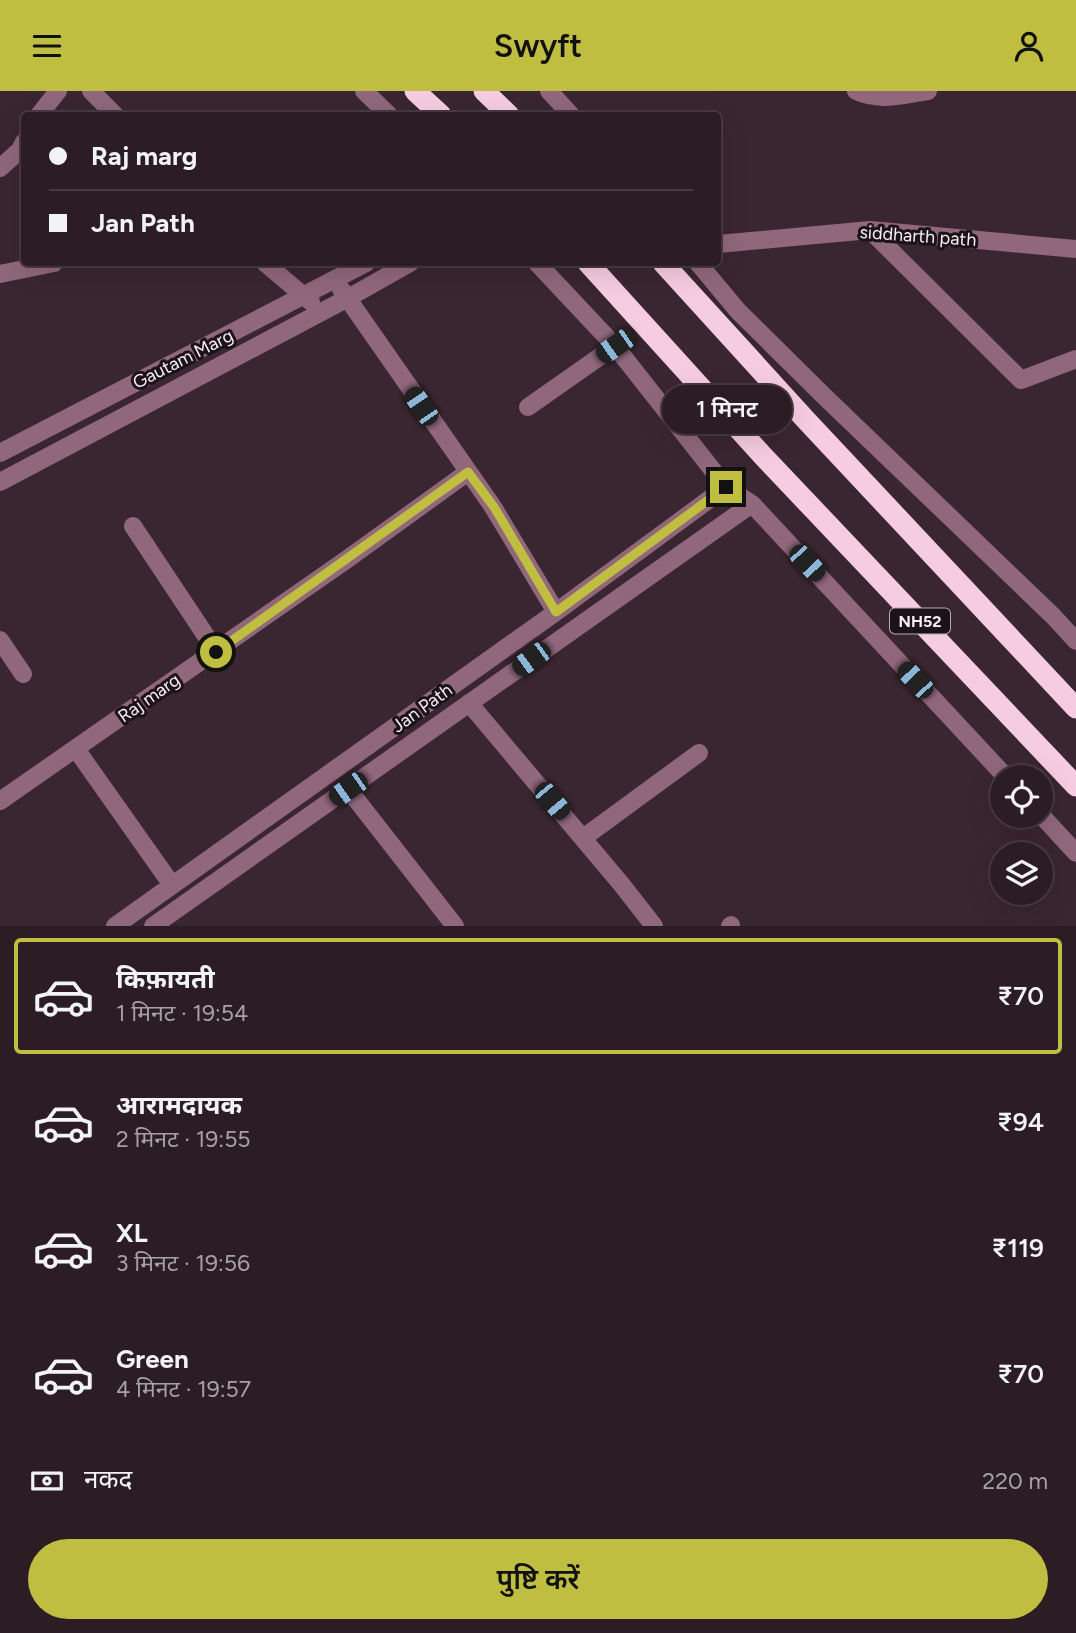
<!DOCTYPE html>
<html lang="hi">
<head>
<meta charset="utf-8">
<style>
	:root { --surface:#2c1c24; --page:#382931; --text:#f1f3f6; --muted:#a6a1a6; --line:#483a41; --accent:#c0be41 }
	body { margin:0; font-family:Figtree,"Noto Sans Devanagari",sans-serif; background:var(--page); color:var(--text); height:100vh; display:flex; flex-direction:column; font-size:26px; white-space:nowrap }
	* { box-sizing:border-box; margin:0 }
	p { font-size:23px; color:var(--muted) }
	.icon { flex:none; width:38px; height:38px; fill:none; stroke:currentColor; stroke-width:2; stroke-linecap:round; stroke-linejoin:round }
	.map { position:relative; height:835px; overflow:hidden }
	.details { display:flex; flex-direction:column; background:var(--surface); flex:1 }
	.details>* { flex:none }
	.guide { position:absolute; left:21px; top:21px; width:700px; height:154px; border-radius:7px; box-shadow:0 7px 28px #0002,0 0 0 2px var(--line); display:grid; align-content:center; height:154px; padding:0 28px; background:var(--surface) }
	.fabs { position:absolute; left:990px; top:674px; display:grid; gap:14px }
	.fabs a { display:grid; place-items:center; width:63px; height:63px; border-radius:50%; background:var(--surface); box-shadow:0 7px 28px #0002,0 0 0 2px var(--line); font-size:35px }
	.end { position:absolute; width:32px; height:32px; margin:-16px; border:9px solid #c0be41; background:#111; box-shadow:0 0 0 4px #111 }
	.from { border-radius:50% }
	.bubble { position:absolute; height:49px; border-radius:24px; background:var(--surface); box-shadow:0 7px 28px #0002,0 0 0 2px var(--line); font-size:23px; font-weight:600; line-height:49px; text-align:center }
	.car { position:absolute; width:21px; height:42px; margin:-21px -10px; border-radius:9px; box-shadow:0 0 5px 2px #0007; background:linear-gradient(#222 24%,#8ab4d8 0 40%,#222 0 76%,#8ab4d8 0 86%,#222 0) }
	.guide b { display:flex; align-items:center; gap:24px; height:66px; font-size:26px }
	.guide b+b { border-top:2px solid var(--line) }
	.guide i { width:18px; height:18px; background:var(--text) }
	ul { padding:12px 0 0; list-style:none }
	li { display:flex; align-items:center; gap:21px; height:116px; margin:0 14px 10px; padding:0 14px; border:4px solid transparent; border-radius:7px }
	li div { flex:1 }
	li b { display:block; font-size:26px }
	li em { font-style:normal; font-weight:600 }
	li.on { border-color:var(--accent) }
	li>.icon { width:63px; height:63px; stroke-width:1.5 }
	.pay { display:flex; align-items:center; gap:18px; height:77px; padding:0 28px; font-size:26px }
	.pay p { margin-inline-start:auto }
	.action { display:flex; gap:14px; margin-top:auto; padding:14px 28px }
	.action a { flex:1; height:80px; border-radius:42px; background:var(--accent); color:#111; font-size:28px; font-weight:600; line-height:80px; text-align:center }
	header { display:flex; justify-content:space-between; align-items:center; height:91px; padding:0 28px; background:var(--accent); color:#111; font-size:32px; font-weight:600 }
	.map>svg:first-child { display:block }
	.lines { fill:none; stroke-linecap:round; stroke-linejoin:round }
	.minor { stroke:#90677b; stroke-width:18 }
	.highway { stroke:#f6cce0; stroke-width:21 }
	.route { stroke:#c0be41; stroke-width:9 }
	.labels { text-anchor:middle; stroke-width:6; stroke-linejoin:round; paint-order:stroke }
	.shield { fill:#1b1317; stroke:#b8acb2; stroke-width:2 }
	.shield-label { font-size:16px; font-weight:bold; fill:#fbedf4 }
	.street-label { font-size:18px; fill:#fbedf4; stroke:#1b1317 }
</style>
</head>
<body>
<header><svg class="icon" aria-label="menu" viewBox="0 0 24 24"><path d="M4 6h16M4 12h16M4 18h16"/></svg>Swyft<svg class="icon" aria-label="person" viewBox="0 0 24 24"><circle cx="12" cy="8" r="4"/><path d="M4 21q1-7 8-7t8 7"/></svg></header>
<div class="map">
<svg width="1076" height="835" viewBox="0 0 1076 835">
	<rect width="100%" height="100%" fill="#3a2630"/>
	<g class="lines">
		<!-- minor -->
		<path class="minor" d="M91,0l24,24
			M364,0l25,24
			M549,0l22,24
			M856,0c23,11 47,4 72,0
			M39,24l19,-24
			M0,77l20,-18 4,-8
			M870,139l151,150 55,-21
			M718,153l152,-14 206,19
			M265,172l46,39
			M537,172l78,83 111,141 26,17 254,273
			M698,172l40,48 88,87 227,218 23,25
			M0,183l54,-11
			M341,198l152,218 63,105
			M528,316l87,-61
			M0,362l366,-190
			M0,391l348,-184 62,-35
			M133,435l83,125
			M0,549l23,34
			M469,612l153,182 32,41
			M76,658l96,136
			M348,698l107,137
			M0,710l346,-241 122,-88
			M1041,724l35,38
			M583,747l116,-85
			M115,835l441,-314 170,-125
			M153,835l599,-422
			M730,835l1,-1"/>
		<!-- highway -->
		<path class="highway" d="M415,0l26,24
			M484,0l25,24
			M588,172l175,193 313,330
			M663,172l142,156 271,289"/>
	</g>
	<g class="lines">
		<!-- route -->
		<path class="route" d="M216,561l252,-180 26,35 62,105 170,-125"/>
	</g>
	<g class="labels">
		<!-- shield labels -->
		<rect class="shield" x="890" y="517.5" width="60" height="25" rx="5"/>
		<g class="shield-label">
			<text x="920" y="536">NH52</text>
		</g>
		<!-- street labels -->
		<g class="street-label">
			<text transform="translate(918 145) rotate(4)" y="6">siddharth path</text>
			<text transform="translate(183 268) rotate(-27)" y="6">Gautam Marg</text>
			<text transform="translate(149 607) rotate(-35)" y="6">Raj marg</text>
			<text transform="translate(422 617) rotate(-36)" y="6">Jan Path</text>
		</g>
	</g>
</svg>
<div class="fabs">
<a><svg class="icon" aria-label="locate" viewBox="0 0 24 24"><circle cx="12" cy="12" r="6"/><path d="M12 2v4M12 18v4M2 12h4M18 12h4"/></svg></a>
<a><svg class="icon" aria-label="layers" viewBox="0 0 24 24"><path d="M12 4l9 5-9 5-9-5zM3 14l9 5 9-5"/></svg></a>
</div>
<i class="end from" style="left:216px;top:561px"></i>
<i class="end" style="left:726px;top:396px"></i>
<div class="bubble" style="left:662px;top:294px;width:130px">1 मिनट</div>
<i class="car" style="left:615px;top:255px;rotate:235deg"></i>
<i class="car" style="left:421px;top:315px;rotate:326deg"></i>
<i class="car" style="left:807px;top:472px;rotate:137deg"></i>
<i class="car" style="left:531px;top:568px;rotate:234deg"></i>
<i class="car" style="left:915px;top:589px;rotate:317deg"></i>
<i class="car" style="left:348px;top:698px;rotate:235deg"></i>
<i class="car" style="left:552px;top:710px;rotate:140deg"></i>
<div class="guide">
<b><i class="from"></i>Raj marg</b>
<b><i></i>Jan Path</b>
</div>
</div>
<section class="details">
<ul>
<li class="on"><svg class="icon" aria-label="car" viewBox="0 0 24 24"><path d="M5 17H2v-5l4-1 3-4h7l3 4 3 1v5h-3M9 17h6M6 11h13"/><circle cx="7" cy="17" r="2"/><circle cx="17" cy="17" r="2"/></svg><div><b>किफ़ायती</b><p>1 मिनट · 19:54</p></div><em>₹70</em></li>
<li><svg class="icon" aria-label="car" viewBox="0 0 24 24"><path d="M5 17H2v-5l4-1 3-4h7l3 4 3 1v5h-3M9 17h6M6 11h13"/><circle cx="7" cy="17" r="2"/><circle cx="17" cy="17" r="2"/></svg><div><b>आरामदायक</b><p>2 मिनट · 19:55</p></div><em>₹94</em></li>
<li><svg class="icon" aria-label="car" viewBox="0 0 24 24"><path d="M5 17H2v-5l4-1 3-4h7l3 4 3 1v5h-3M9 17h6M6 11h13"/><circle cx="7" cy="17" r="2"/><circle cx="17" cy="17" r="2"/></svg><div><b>XL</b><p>3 मिनट · 19:56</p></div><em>₹119</em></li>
<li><svg class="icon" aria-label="car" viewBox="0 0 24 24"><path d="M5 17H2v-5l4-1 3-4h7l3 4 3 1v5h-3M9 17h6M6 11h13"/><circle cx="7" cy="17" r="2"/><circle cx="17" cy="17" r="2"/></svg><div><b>Green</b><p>4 मिनट · 19:57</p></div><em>₹70</em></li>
</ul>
<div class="pay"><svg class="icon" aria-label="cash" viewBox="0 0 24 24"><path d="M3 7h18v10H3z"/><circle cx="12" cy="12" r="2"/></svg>नकद<p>220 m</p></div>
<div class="action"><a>पुष्टि करें</a></div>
</section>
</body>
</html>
